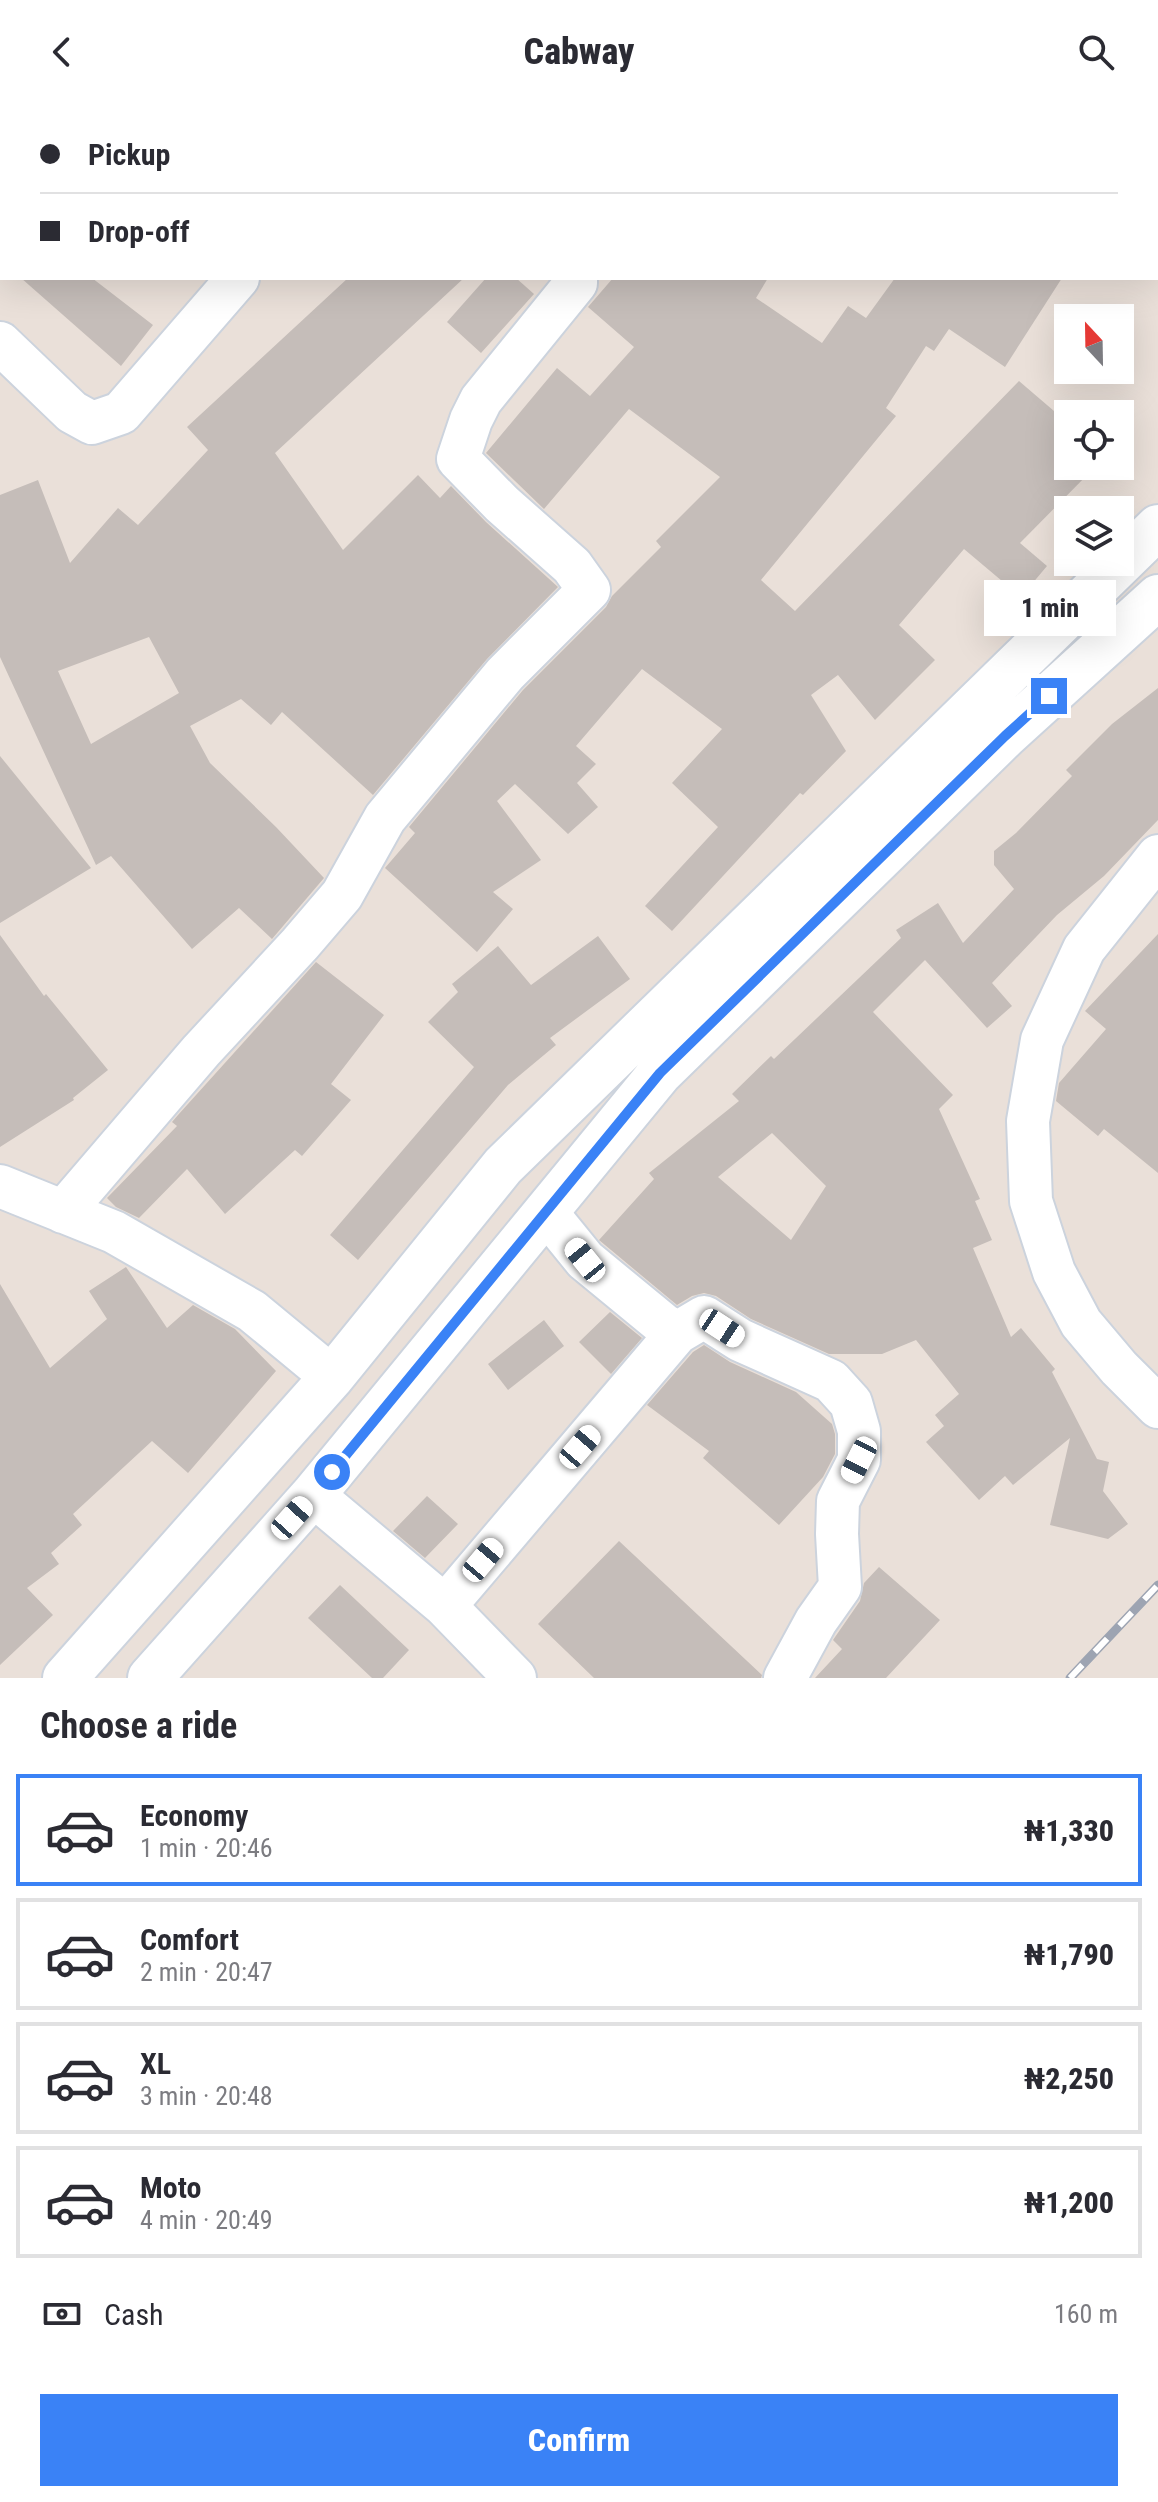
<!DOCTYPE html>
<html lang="en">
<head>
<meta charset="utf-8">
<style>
	:root { --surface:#fff; --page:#f2f2f3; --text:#2b2b33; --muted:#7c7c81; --line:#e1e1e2; --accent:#3a82f6 }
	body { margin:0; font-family:"Roboto Condensed",sans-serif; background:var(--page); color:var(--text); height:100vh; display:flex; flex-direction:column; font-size:30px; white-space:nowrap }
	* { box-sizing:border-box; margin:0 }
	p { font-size:26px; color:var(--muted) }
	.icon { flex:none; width:44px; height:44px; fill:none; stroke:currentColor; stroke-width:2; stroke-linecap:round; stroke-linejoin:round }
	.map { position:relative; height:1574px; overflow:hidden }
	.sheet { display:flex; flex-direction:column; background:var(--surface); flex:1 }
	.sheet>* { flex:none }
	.top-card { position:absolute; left:0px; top:0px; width:1158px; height:176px; box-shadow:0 8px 32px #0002; display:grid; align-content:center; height:176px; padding:0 40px; background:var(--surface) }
	.needle { width:52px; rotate:338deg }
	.buttons { position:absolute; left:1054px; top:200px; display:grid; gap:16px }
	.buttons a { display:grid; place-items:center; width:80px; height:80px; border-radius:0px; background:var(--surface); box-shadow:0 8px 32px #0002; font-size:40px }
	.end { position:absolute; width:36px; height:36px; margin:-18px; border:10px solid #3a82f6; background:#fff; box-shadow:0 0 0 4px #fff }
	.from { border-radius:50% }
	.bubble { position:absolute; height:56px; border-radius:0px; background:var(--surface); box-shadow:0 8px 32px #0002; font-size:26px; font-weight:800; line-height:56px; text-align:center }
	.car { position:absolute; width:24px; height:48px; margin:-24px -12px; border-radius:10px; box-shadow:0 0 6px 2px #0007; background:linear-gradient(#fff 24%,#345 0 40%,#fff 0 76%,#345 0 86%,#fff 0) }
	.top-card b { display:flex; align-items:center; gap:28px; height:76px; font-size:30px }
	.top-card b+b { border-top:2px solid var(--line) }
	.top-card i { width:20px; height:20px; background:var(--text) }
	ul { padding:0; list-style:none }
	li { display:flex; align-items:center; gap:24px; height:112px; margin:0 16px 12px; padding:0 24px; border:4px solid var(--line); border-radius:0px }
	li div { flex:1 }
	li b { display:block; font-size:30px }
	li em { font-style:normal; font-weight:800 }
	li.active { border-color:var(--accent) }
	li>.icon { width:72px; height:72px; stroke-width:1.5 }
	h2 { padding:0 40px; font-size:36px; line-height:96px }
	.pay { display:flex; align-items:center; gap:20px; height:88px; padding:0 40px; font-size:30px }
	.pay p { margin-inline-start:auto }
	.action { display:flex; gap:16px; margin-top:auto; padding:16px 40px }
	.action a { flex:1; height:92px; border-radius:0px; background:var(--accent); color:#fff; font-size:32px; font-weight:800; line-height:92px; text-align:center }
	header { display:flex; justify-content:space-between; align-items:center; height:104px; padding:0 40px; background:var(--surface); font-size:36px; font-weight:800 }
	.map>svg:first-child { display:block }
	.building { fill:#c5bdb9; fill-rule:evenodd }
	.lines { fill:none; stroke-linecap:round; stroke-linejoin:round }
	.minor-casing { stroke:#ccd3dd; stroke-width:46 }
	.tertiary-casing { stroke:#ccd3dd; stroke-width:48 }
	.minor { stroke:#fff; stroke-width:42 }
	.tertiary { stroke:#fff; stroke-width:44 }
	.rail-casing { stroke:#9da4b2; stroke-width:9 }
	.rail { stroke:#fff; stroke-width:6; stroke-dasharray:18; stroke-linecap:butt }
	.route { stroke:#3a82f6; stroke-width:10 }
</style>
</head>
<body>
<header><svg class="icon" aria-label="back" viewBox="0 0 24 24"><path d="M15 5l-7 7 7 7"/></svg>Cabway<svg class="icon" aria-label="search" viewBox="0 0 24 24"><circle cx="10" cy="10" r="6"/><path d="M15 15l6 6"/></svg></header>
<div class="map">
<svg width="1158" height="1574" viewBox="0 0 1158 1574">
	<rect width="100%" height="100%" fill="#eae0d9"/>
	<!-- building -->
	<path class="building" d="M21,174h71l61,47 -32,41z
		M348,174h116l-189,175 68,97 75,-75 22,23 11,-12 35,36 72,65 -71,72 -114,136 -91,-83 -11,13 -30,-26 -51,27 20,37 66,64 48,51 -52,61 -33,-31 -47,41 -81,-93 -15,9 -96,-208v-162l38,-15 32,83 48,-55 20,17 70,-75 -21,-23zM149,533l30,56 -88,51 -33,-73z
		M486,174h30l18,16 -53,59 -34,-31z
		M613,174h155l-12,20 66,45 26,-37 18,12 29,-40h167l-57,89 -56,-38 -15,22 -8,-5 -40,62 10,8 -135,164 34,31 224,-230 49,42v43h28l-76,77 27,23 -26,31 -57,-48 -65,76 36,35 -60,60 -37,-45 -27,20 35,56 -43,44 -3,-2 -128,138 -27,-25 73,-79 -46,-44 50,-54 -80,-60 -66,77 20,18 -19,19 21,24 -30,27 -53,-50 -18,17 44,59 -48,32 20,17 -36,43 -92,-84 30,-35 -6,-6 114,-137 83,-83 6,-11 49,-49 -5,-6 64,-64 -91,-68 -85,100 -58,-56 71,-85 33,28 44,-49 -46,-40z
		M1158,584v132l-54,56 -47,39 -65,68 20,23 -25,22 -62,-68 -52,52 80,83 -14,14 41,90 -5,2 17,39 -19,8 38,89 10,-9 34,41 -3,3 45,87 12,3 -6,29 25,33 -20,15 -58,-14 20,-87 -57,47 -8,-9 -26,24 -53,-58 18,-16 -9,-11 24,-21 -43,-54 -34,14h-53l-78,-35 -35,-23 -12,-3 -12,3 -15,9 -78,-65 55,-61 -5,-6 90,-72 -7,-7 39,-38 3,3 127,-121 -5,-8 42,-27 25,40 51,-54 -20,-24v-14l22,-18 56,-57 -6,-6 46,-46zM772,1029l54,53 -35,54 -73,-63z
		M0,652l91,112 -91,55z
		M1158,830v239l-54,-44 -6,7 -42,-35 3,-18 47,-54 -21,-18z
		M0,831l44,61 2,-2 62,76 -35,28 1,2 -74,47z
		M598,832l32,43 -80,59 6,7 -48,40 -150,175 -28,-25 144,-168 -46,-45 30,-30 -6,-8 46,-38 33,39z
		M316,858l68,53 -53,69 20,16 -49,56 -7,-6 -70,64 -38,-45 -48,49 -23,-11 -9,-9 70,-72 -5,-4 6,-7z
		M126,1163l41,61 26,-23 42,24 41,42 -88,102 -36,-32 -79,73 9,11 -31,28 8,11 -32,24 26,27 -53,50v-381l50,84 57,-49 -18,-28z
		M610,1208l32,26 -31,36 -32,-32z
		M544,1216l20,26 -56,44 -20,-26z
		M704,1241l26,17 66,30 36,32 3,10v20l-12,23 -44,48 -76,-67 6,-7 -62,-46 46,-53z
		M427,1392l31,28 -33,34 -32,-27z
		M619,1437l143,134 -1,3h-167l-56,-54z
		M879,1463l61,53 -54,58h-71l27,-29 -9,-9 27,-39 4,-18z
		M340,1481l69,65 -26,28h-11l-64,-60z"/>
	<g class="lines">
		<!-- minor casing -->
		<g class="minor-casing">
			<path id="minor" d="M0,239l72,69 20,11 29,-10 117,-135
				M1158,752l-74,93 -42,91 -14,81 3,80 23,71 27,51 38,45 39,39
				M0,1082l114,46 138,79 80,66
				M63,1108l138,-161 99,-107 42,-49 43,-77 120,-144 84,-84 -17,-24 -70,-62 -44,-45 13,-39 10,-20 95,-117v-5
				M546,1108l39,48 79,65 13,8 27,-16 36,23 91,41 20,22 8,28v29l-21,41 -1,33 3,53 -24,34 -31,57
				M313,1391l132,111 70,72
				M445,1502l232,-273"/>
		</g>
		<!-- tertiary casing -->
		<g class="tertiary-casing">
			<path id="tertiary" d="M65,1574l267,-301 171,-211 655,-639
				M150,1574l163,-183 347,-422 345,-337 153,-139"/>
		</g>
		<!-- minor -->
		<use href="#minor" class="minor"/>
		<!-- tertiary -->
		<use href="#tertiary" class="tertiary"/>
		<!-- rail casing -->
		<g class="rail-casing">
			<path id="rail" d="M1070,1574l88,-93"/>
		</g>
		<!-- rail -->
		<use href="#rail" class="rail"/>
	</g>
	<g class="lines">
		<!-- route -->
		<path class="route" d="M332,1368l328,-399 345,-337 44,-40"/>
	</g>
</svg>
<div class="buttons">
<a><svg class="needle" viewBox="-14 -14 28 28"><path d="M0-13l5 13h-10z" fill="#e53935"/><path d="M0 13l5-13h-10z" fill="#7c7c81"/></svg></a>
<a><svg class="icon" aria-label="locate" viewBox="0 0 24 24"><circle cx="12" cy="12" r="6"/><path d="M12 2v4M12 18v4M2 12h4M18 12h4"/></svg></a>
<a><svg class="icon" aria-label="layers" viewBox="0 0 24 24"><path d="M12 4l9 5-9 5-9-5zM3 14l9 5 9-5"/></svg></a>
</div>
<i class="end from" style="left:332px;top:1368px"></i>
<i class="end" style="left:1049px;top:592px"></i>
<div class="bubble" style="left:984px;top:476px;width:132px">1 min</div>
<i class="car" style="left:585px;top:1156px;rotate:321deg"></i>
<i class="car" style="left:722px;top:1224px;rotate:123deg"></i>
<i class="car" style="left:580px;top:1343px;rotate:41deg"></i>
<i class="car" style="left:859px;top:1356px;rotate:207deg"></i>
<i class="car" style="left:292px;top:1414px;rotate:42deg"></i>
<i class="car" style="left:483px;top:1456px;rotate:40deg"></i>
<div class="top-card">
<b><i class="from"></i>Pickup</b>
<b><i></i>Drop-off</b>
</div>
</div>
<section class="sheet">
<h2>Choose a ride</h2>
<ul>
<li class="active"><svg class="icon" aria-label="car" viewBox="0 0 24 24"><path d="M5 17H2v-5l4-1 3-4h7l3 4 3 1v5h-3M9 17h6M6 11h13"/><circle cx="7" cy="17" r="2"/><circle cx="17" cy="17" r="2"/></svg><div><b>Economy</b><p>1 min · 20:46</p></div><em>₦1,330</em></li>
<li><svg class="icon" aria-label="car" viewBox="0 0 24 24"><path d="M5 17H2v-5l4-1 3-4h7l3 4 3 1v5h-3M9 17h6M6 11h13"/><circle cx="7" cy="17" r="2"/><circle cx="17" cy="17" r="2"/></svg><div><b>Comfort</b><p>2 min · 20:47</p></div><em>₦1,790</em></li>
<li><svg class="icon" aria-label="car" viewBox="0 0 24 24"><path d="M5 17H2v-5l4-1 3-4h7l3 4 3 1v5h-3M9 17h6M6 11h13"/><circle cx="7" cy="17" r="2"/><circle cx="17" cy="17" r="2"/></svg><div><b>XL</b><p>3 min · 20:48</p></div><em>₦2,250</em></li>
<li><svg class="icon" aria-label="car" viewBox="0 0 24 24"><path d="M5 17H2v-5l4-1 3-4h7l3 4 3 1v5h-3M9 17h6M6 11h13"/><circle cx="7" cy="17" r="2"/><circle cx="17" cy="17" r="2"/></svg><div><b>Moto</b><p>4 min · 20:49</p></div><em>₦1,200</em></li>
</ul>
<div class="pay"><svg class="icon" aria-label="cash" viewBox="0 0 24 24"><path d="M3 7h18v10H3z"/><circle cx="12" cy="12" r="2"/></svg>Cash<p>160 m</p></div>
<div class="action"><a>Confirm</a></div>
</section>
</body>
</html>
